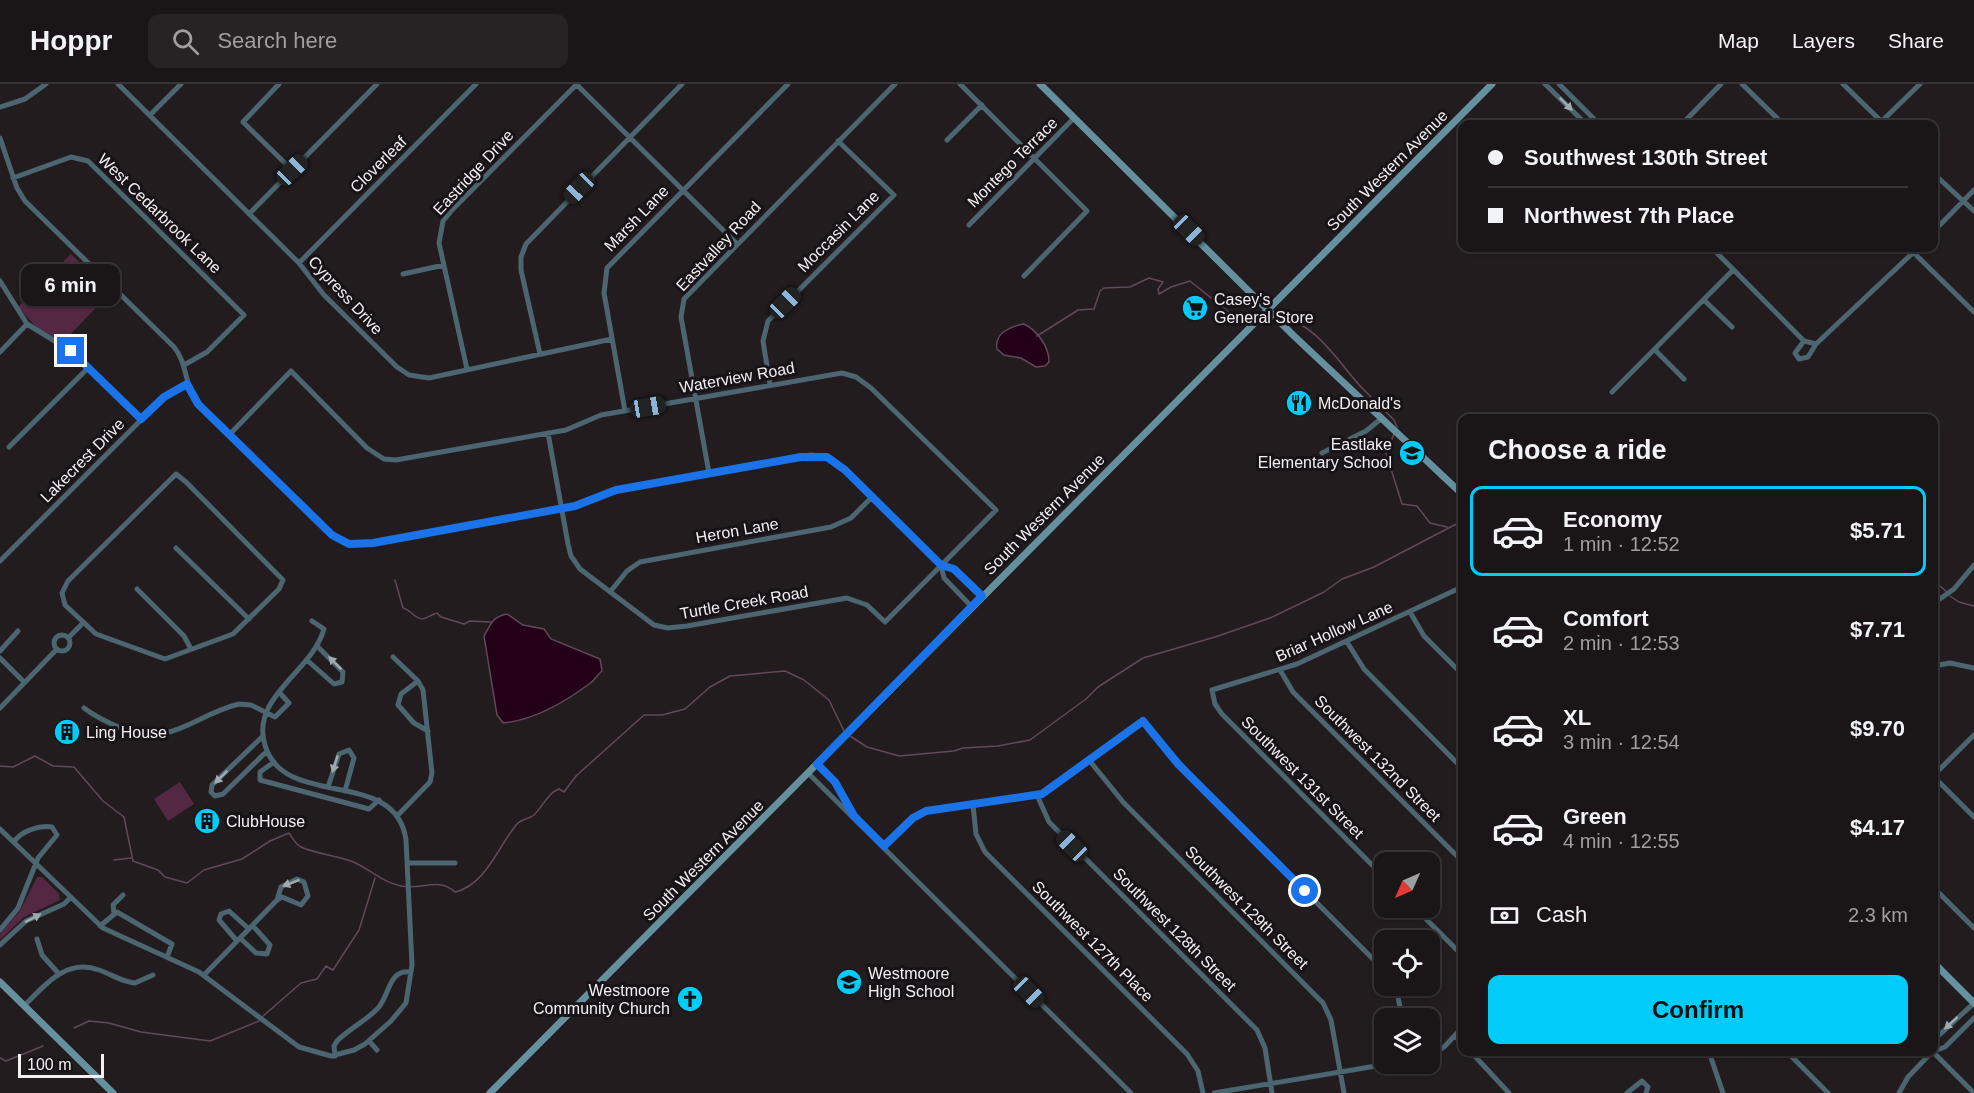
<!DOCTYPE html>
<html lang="en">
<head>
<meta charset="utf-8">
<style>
	:root { --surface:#1a1517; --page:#272224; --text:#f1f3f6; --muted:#9f9fa1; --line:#383436; --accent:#00cbf9 }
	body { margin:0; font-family:Helvetica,sans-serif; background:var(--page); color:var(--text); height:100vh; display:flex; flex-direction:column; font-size:22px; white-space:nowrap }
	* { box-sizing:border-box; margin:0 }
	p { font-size:20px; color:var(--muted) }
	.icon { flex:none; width:33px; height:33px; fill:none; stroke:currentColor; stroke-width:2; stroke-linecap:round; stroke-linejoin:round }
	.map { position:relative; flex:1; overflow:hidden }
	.sheet { position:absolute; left:1458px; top:330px; width:480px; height:642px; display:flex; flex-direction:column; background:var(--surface); border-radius:12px; box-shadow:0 2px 4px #0004,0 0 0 2px var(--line) }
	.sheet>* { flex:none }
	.guide { position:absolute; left:1458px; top:36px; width:480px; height:132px; border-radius:12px; box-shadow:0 2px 4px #0004,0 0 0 2px var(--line); display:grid; align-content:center; height:132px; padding:0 30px; background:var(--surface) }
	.needle { width:39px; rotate:225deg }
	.buttons { position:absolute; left:1374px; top:768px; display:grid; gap:12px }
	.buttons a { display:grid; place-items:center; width:66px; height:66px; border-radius:12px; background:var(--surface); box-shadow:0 2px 4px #0004,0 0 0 2px var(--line); font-size:30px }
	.scale { position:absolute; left:18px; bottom:15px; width:86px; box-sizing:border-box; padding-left:6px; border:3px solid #f4f0f2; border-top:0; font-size:16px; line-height:21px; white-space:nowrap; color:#f4f0f2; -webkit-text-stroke:4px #181316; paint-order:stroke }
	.end { position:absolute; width:27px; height:27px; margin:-14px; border:8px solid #1a73e8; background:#fff; box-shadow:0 0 0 3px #fff }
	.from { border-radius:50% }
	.bubble { position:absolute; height:42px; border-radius:12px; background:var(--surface); box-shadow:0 2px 4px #0004,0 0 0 2px var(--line); font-size:20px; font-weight:700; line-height:42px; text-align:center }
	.car { position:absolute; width:18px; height:36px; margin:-18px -9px; border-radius:8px; box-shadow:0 0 4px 2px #0007; background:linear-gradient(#222 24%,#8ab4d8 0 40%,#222 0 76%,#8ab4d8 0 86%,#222 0) }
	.guide b { display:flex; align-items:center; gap:21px; height:57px; font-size:22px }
	.guide b+b { border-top:2px solid var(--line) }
	.guide i { width:15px; height:15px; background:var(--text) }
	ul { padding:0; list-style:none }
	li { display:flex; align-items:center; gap:18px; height:90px; margin:0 12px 9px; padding:0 18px; border:3px solid transparent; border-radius:12px }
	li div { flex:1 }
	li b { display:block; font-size:22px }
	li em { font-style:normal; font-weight:700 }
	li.on { border-color:var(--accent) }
	li>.icon { width:54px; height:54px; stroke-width:1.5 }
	h2 { padding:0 30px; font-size:27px; line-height:72px }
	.pay { display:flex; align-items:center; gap:15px; height:66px; padding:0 30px; font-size:22px }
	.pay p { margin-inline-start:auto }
	.primary-button { display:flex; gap:12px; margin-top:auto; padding:12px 30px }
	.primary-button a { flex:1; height:69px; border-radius:12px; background:var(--accent); color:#111; font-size:24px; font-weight:700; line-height:69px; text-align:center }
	header { display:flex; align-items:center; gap:36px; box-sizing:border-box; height:84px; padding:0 30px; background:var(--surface); border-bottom:2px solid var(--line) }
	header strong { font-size:28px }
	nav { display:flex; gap:33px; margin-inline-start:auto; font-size:21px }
	.search { width:420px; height:54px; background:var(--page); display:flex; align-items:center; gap:15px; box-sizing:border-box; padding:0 21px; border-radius:12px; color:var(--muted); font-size:22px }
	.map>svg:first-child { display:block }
	.green { fill:#542843 }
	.water { fill:#240018; stroke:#624859; stroke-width:1.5 }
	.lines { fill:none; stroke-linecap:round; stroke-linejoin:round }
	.stream { stroke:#624859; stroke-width:1.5 }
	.minor { stroke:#4b6670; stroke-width:5 }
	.secondary { stroke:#64909f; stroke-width:7 }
	.oneway { fill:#a0abb1 }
	.route { stroke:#1a73e8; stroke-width:8 }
	.labels { text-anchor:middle; stroke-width:6; stroke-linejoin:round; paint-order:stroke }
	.street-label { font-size:16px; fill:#f4f0f2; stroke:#181316 }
	.poi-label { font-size:16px; fill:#f4f0f2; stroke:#181316; text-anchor:start }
</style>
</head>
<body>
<header>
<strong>Hoppr</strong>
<div class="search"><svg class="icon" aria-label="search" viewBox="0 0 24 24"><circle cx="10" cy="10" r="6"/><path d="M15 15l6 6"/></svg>Search here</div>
<nav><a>Map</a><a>Layers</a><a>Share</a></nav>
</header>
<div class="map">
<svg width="1974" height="1009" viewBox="0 0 1974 1009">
	<rect width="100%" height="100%" fill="#221c1f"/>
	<!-- green -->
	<path class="green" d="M71,170l39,39 -47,49 -26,-14 -19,-21z
		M180,698l14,22 -26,17 -14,-22z
		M37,793h5l17,17 1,6 -36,17 -24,23v-6l21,-25z"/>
	<!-- water -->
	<path class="water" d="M1024,240c14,7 25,23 25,38l-4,4 -9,1 -15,-9 -17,-3 -7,-6c-3,-16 14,-23 27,-25z
		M507,530l16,11 21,4 7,10 49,20 2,12c-5,4 -7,9 -13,13 -24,18 -55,36 -86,39l-6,-8 -13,-79c7,-12 8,-19 23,-22z"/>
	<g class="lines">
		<!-- stream -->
		<path class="stream" d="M1281,234c33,3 59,46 80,69 11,11 22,22 33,33l3,7
			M1037,252l41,-26 16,-1 6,-18 4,-3 26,-1 19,-9 14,4 -5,7 1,5 12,-7 19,-6 40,32 10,4 18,-1
			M1743,334l33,-4 10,4
			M1394,350l-8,19 16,51 15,2 13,17 17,4
			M395,496l8,28c8,2 11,10 19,11 4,0 10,-5 15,-6l4,4 23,7 6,-3 21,1
			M1934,497l13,11
			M1950,512l9,6 15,4
			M850,652l17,11 32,9 55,-5 9,-3 35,-2 32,-6 56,-41 12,-12 45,-29 72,-21 55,-19 54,-26 18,-13 32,-12 88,-46
			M0,682l13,1 22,-11 18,10 21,1 29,34 21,16 9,44 25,9 7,7 22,6 17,-13 38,-11 28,-18 19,-8c3,4 7,12 12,14 15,7 34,8 50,14 18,7 30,21 50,25 20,4 38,-9 54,6 31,-7 43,-46 62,-68 5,-5 12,-5 17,-9 8,-8 15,-23 25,-26l5,3 12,-16 68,-61h18l23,-6 25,-22 20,-11 55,-5 19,9 25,20 15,31
			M114,776l17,-2
			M262,933l39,-34 16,-4 9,-13 7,4 26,-40 16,-52
			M74,944l15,-7 20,2 32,9 69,9 49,-20
			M0,974l6,3 37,-15"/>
		<!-- minor -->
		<path class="minor" d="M118,0l181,179 25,32 73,72 12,8 20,3 183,-39
			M279,0l-36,38 49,48
			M576,0l161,160
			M960,0l127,127 -63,65
			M1545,0l41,40
			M1559,0l40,40
			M1742,0l41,40
			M1843,0l41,40
			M0,23l25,-8 21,-15
			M150,31l31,-31
			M1881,38l39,-38
			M1682,40l39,-40
			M0,54l17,50 8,13 149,146c14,17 10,39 24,57l134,131 17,9 24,-1 202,-37 41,-16 195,-35 16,2 10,6 104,102
			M947,56l35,-35
			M1934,90l40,37
			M13,94l58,-21 17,4 156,154 -37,37 -23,13
			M249,130l128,-130
			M969,141l105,-107
			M1934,147l40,-41
			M1712,164l92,93 12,3
			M1810,164h2
			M1913,168l61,60
			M299,179l177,-179
			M403,190l41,-9
			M0,197l27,43 44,27 70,68
			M1704,216l28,27
			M1804,257l-9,12 4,6 9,-2 8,-13 102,-96
			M1655,266l29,29
			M0,268l27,-28
			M540,270l-19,-84v-13l5,-13 156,-160
			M467,285l-28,-126 4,-22 10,-12 124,-125
			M770,301l-7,-44 5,-20 126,-126 -56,-54
			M1612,308l121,-122
			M625,327l-21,-118 3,-25 181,-184
			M230,350l61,-63 76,77 17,11 12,1 170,-30 35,-15 241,-42 14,4 15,11 125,122 -111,112 -18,-17 -20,-7 -160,28 -19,2 -14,-3 -74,-56 -9,-13 -3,-12 -20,-111
			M9,363l80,-80
			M1322,369l44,-22 16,-13
			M709,389l-28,-156 3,-18 211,-215
			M176,390l10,8 97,98 -4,9 -46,45 -68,25 -69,-25 -31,-29 -3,-12 6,-12z
			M176,464l73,71
			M0,477l159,-159 28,-18
			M137,505l47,47 7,13
			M610,508l17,-21 13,-9 191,-35 20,-9 21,-21
			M1934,519l20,-14 20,-24
			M972,523l-28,-29 -3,-13 13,4 28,27
			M1410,528l14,24 38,38
			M54 559a8 8 0 1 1 16 0a8 8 0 1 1-16 0Z
			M68,554l15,-15
			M1347,558l17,27 98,99
			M0,567l18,-20
			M393,573l25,24 5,9 9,83 -2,9 -33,34
			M0,574l24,24
			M308,577l26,23 8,-2 1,-10 -25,-25
			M1934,582l16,-3 24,5
			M1280,586l13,22 169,169
			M418,597l-17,13 -3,11 16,18 14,8
			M0,624l57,-59
			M84,624c12,9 22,14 37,20 52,20 72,-13 118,-24l12,1 24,12 14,-14 -10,-11
			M263,652l-51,49 -1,7 4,4 8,-2 44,-43
			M1089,676l34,42 200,201 8,17 13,73
			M274,678l-14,10v8l109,29 10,-9
			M817,680l18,18 17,30
			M808,689l323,320
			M1934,691l40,-40
			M1934,693l40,40
			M328,703l11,-33 10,-4 5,8 -9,33
			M1037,711l12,27 208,208 8,18 7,45
			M973,721l3,29 9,18 202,202 11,17 5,22
			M0,745l103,99 96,44 100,75 32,9 23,-6 11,-6 26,-23 15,-18 6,-38 -6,-125c-10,-74 -122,-29 -141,-95 -15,-48 47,-73 59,-116l-12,-8
			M884,762l29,-29 13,-6 116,-17 101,-73 51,59 190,190
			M408,779h47
			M1384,793l-162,-163 -7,-10 -3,-14 85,-26 165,-77
			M1934,804l40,40
			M1415,824l47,47
			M114,829l-1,-8 10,-10
			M100,842l17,-14 55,32 -5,13
			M0,846l18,-22 20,-50 19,-23 -5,-8c-13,-2 -31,4 -38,15
			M240,854l16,15 11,1 3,-9 -17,-19
			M37,855l5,16 17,19
			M237,857l-18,-21 2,-6 8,-3 20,18
			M0,861l26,-24 38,-17 6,-6
			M204,891l73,-75 4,-13 16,-8 7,3 4,14 -7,9 -19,-8 -5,3
			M1396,902l6,32
			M24,922c21,-21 42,-48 75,-36 12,4 23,12 36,13l18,-8
			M1455,952l7,7
			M369,957l8,9
			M1934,963l2,-9 38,-35
			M1934,967l11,-4 29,-29
			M1471,968l38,41
			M1709,968l14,41
			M1787,968l41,41
			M1933,968l41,41
			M335,972l-1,-10 3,-5c13,-13 29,-20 41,-33 12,-13 10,-39 33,-36
			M1430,972l14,-9 18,-19
			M1214,1009l174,-29
			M1627,1009l15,-12 6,6 -2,6
			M1899,1009l9,-16 24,-25"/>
		<!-- secondary -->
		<path class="secondary" d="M1040,0l253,251 169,159
			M1934,879l40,40
			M0,898l113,111
			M490,1009l1002,-1009"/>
	</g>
	<!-- one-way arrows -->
	<defs><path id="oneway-solid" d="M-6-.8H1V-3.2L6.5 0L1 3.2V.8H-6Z" transform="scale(1.5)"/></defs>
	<g class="oneway">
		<use href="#oneway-solid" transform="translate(1566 20) rotate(45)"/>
		<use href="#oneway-solid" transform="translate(335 579) rotate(-135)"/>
		<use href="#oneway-solid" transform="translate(335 680) rotate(108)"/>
		<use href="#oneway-solid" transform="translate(221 693) rotate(135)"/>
		<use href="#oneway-solid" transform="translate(291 799) rotate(159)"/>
		<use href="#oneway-solid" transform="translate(33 834) rotate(-27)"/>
		<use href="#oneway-solid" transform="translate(1951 939) rotate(137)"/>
	</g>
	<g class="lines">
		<!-- route -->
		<path class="route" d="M71,267l70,68 23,-22 23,-13 11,20 134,131 17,9 24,-1 202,-37 41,-16 185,-33h26l18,13 96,95 13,4 28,27 -165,168 18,18 19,34 30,30 29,-28 13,-7 116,-17 101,-73 35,43 127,127"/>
	</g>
	<!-- icons -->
	<defs>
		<g id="supermarket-disc" transform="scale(1.35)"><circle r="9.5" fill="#00cbf9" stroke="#181316"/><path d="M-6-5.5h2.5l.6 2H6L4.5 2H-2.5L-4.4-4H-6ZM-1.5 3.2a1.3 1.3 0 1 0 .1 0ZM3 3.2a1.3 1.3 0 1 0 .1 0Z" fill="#111"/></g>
		<g id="restaurant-disc" transform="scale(1.35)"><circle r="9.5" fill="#00cbf9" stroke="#181316"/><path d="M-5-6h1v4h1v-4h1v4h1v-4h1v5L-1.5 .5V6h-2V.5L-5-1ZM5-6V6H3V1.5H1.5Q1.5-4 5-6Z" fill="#111"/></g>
		<g id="school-disc" transform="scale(1.35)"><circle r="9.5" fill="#00cbf9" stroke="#181316"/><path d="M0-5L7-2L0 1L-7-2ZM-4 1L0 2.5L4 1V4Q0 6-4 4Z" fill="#111"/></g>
		<g id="building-disc" transform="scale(1.35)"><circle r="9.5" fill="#00cbf9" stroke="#181316"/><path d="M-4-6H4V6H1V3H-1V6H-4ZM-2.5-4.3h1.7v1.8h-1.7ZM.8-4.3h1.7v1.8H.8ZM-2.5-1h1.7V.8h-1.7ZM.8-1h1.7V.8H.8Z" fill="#111"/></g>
		<g id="church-disc" transform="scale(1.35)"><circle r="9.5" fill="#00cbf9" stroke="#181316"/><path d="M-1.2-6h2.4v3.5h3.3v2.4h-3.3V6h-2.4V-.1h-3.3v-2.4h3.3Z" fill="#111"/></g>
	</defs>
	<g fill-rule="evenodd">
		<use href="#supermarket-disc" x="1195" y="224"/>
		<use href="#restaurant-disc" x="1299" y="319"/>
		<use href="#school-disc" x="1412" y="369"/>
		<use href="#building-disc" x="67" y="648"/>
		<use href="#building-disc" x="207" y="737"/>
		<use href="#school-disc" x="849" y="898"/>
		<use href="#church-disc" x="690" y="915"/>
	</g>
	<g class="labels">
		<!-- street labels -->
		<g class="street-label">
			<text transform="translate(1012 78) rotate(-45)" y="6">Montego Terrace</text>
			<text transform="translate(378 80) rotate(-45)" y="6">Cloverleaf</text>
			<text transform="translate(1387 86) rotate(-45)" y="6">South Western Avenue</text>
			<text transform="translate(473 88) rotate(-47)" y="6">Eastridge Drive</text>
			<text transform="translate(160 129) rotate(44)" y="6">West Cedarbrook Lane</text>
			<text transform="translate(636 134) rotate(-46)" y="6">Marsh Lane</text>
			<text transform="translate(838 147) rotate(-45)" y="6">Moccasin Lane</text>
			<text transform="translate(718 162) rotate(-47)" y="6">Eastvalley Road</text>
			<text transform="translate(346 211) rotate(47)" y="6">Cypress Drive</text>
			<text transform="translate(737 293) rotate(-10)" y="6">Waterview Road</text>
			<text transform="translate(82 376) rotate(-45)" y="6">Lakecrest Drive</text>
			<text transform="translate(1044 430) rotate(-45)" y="6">South Western Avenue</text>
			<text transform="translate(737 446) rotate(-10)" y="6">Heron Lane</text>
			<text transform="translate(744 518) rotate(-10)" y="6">Turtle Creek Road</text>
			<text transform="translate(1334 547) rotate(-24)" y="6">Briar Hollow Lane</text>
			<text transform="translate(1378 674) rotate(45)" y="6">Southwest 132nd Street</text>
			<text transform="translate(1303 693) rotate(45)" y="6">Southwest 131st Street</text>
			<text transform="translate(703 776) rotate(-45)" y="6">South Western Avenue</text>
			<text transform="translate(1247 823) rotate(45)" y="6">Southwest 129th Street</text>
			<text transform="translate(1175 845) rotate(45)" y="6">Southwest 128th Street</text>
			<text transform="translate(1093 857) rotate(45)" y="6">Southwest 127th Place</text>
		</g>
		<!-- poi labels -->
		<g class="poi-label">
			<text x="1214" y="221">Casey's<tspan x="1214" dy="18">General Store</tspan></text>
			<text x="1318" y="325">McDonald's</text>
			<text x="1392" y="366" text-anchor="end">Eastlake<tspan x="1392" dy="18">Elementary School</tspan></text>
			<text x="86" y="654">Ling House</text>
			<text x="226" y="743">ClubHouse</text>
			<text x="868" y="895">Westmoore<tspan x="868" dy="18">High School</tspan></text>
			<text x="670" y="912" text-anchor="end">Westmoore<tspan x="670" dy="18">Community Church</tspan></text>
		</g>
	</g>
</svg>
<div class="buttons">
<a><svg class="needle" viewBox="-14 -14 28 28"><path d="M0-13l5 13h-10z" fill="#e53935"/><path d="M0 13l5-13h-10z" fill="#9f9fa1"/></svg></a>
<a><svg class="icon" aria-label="locate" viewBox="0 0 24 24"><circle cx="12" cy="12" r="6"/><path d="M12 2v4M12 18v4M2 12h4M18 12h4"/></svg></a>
<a><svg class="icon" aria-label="layers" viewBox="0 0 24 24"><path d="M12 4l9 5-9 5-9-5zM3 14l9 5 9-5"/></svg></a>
</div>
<div class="scale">100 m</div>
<i class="end from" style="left:1305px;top:807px"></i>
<i class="end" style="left:71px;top:267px"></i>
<div class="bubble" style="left:21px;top:180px;width:99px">6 min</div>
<i class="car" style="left:292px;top:86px;rotate:45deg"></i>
<i class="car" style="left:579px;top:104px;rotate:224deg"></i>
<i class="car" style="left:1189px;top:146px;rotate:135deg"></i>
<i class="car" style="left:785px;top:219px;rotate:45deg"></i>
<i class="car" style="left:648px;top:323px;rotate:80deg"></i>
<i class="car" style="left:1072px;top:762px;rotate:315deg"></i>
<i class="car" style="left:1029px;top:908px;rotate:135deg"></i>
<div class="guide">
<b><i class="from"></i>Southwest 130th Street</b>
<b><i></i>Northwest 7th Place</b>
</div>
<section class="sheet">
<h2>Choose a ride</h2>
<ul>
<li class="on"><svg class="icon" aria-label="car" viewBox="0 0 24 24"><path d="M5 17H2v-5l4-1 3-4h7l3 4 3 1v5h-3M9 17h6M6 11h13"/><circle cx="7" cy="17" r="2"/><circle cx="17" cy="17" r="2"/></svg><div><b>Economy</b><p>1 min · 12:52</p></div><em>$5.71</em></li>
<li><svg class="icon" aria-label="car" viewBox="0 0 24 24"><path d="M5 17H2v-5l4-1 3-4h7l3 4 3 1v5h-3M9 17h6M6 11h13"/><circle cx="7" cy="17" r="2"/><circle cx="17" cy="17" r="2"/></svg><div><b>Comfort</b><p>2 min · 12:53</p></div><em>$7.71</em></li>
<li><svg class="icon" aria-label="car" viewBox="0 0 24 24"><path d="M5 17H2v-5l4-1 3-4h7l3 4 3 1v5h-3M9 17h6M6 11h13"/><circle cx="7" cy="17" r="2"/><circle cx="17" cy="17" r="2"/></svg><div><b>XL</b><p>3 min · 12:54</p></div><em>$9.70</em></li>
<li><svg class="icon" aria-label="car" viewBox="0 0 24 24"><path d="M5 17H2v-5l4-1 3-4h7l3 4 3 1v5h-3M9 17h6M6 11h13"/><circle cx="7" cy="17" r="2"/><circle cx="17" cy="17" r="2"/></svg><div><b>Green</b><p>4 min · 12:55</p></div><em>$4.17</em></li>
</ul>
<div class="pay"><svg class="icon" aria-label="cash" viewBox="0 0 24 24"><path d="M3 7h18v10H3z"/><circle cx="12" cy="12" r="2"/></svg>Cash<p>2.3 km</p></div>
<div class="primary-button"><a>Confirm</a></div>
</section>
</div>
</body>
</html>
